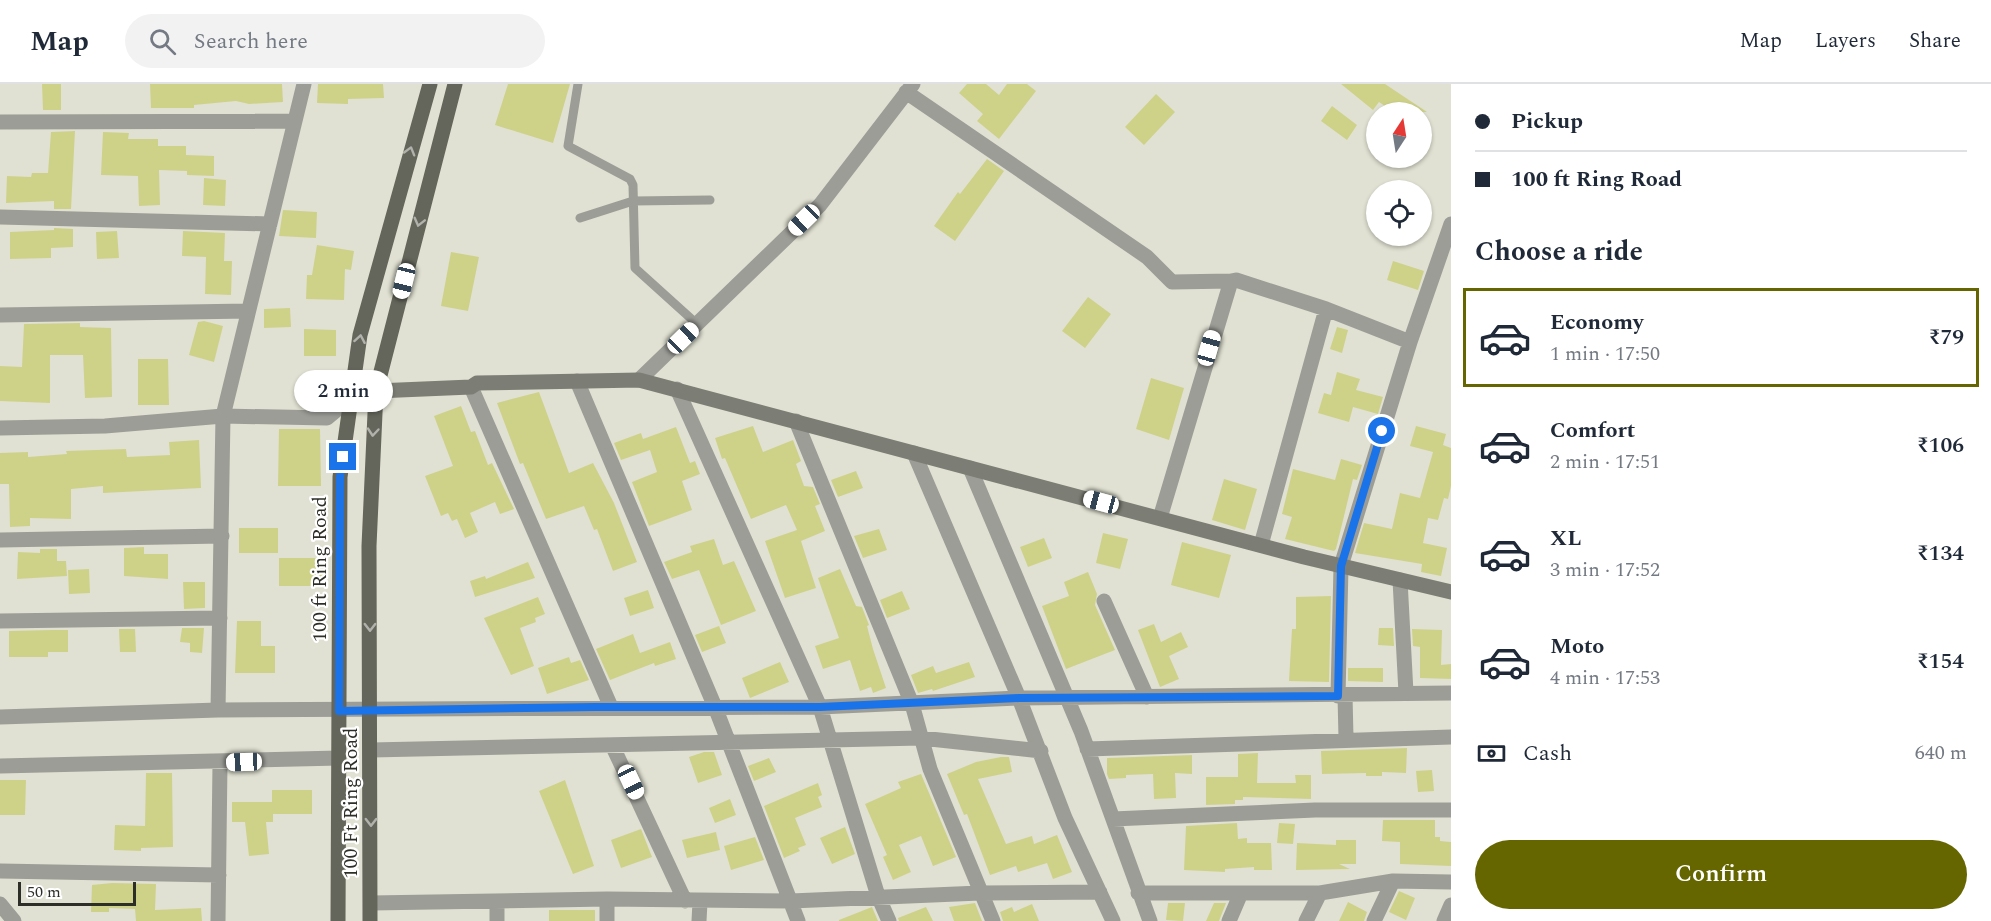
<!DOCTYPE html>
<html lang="en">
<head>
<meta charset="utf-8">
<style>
	:root { --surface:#fff; --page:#f2f2f3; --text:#1f2937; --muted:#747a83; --line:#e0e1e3; --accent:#656600 }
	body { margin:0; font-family:Spectral,serif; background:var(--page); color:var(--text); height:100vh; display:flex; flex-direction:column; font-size:22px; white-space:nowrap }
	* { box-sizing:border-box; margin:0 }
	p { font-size:20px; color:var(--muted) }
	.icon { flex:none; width:33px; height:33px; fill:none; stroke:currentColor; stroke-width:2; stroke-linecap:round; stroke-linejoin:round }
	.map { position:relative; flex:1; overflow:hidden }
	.sheet { display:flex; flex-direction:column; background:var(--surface); width:540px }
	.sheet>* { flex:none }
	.top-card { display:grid; align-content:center; height:132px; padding:0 24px; background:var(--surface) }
	.needle { width:39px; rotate:12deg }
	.fabs { position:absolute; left:1366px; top:18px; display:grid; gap:12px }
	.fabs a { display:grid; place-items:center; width:66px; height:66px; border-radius:50%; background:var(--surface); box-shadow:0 2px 4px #0004; font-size:30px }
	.scale { position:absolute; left:18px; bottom:15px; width:118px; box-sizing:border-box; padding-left:6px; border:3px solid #2e2e29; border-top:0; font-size:16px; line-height:21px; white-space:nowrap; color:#2e2e29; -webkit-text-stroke:4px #fff; paint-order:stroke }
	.end { position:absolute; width:27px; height:27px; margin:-14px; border:8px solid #1a73e8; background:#fff; box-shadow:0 0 0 3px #fff }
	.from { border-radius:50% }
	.bubble { position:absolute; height:42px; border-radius:21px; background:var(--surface); box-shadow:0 2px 4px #0004; font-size:20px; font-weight:600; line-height:42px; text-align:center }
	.car { position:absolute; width:18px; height:36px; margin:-18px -9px; border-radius:8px; box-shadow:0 0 4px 2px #0007; background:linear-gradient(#fff 24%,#345 0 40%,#fff 0 76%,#345 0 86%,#fff 0) }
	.top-card b { display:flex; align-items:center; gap:21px; height:57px; font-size:22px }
	.top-card b+b { border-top:2px solid var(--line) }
	.top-card i { width:15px; height:15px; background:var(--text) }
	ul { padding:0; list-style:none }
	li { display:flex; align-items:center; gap:18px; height:99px; margin:0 12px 9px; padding:0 12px; border:3px solid transparent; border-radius:0px }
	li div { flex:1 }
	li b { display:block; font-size:22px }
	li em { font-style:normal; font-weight:600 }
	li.active { border-color:var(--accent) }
	li>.icon { width:54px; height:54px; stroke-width:1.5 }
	h2 { padding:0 24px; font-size:27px; line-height:72px }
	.pay { display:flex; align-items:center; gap:15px; height:66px; padding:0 24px; font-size:22px }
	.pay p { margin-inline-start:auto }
	.button { display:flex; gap:12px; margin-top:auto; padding:12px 24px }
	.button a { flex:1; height:69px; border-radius:36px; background:var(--accent); color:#fff; font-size:24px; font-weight:600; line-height:69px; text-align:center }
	header { display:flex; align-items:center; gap:36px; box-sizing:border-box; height:84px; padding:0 30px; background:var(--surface); border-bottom:2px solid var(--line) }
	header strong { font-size:28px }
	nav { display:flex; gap:33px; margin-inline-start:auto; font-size:21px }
	.search { width:420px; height:54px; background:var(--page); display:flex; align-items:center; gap:15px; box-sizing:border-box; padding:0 21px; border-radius:33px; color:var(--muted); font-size:22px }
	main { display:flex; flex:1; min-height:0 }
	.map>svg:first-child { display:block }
	.building { fill:#ced289 }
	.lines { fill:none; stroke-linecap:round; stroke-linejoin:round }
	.lane { stroke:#9c9d97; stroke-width:9 }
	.street { stroke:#9c9d97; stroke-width:15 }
	.secondary { stroke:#7c7d74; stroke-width:15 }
	.primary { stroke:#65665b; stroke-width:15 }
	.oneway { stroke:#b2b2ad }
	.route { stroke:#1a73e8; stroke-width:8 }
	.labels { text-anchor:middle; stroke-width:4.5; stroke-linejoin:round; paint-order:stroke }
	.street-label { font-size:20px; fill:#2e2e29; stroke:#fff }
</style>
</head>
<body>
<header>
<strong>Map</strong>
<div class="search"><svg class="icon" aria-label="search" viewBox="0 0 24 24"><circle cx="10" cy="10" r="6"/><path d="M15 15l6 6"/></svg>Search here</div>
<nav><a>Map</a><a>Layers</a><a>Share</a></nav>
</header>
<main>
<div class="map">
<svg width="1451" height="837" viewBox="0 0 1451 837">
	<rect width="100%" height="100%" fill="#e0e1d2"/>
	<!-- building -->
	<path class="building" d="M42,0h19v26h-18z
		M150,0h132l1,18 -34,2 -13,-3 -42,4v3h-43z
		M318,0h65l1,14 -36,1v5l-31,-1z
		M508,0h62l-17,59 -58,-18z
		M967,0h19l13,11 8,-11h20l9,7 -37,48 -22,-18 6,-7 -24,-21z
		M1341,0h44l42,28h-33l-15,-10 -6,8z
		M1156,10l19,18 -31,33 -19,-18z
		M1332,22l25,19 -10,15 -26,-19z
		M75,47l-4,78h-17v-8l-48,2 1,-27 24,1 1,-4h16l3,-41z
		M103,48l26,1 -1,6h30v7h28v9l28,1v20l-27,-1v-4l-28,-1 1,35 -21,1 -1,-30 -37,-1z
		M987,75l17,12 -49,70 -21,-15 24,-34 2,2z
		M204,94l22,2 -1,26 -22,-1z
		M283,126l34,2 -1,26 -37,-2z
		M54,144l19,1v18l-22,1v10l-41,1v-27l44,-2z
		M117,147l2,27 -22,1 -1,-27z
		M183,147l42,2 -1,28h8l-1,34 -26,-1 1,-37 -24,-1z
		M317,161l37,6 -3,19 -6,-1 -1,31 -38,-1 1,-24h5z
		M451,168l28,5 -11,54 -27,-5z
		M1393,177l31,10 -6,19 -31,-10z
		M1088,213l23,17 -26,34 -23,-17z
		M290,224l1,19 -27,1v-19z
		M204,237l19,5 -9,36 -25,-7 9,-33z
		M80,239v4l31,1 1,69 -27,1 -2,-43h-33v48l-50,-2v-35l22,1 2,-43z
		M1337,243l11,3 -6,23 -12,-4z
		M304,245l32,1v26h-32z
		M138,275h30l1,46h-31z
		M1337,288l23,7 -4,11 27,7 -5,17 -25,-7 -4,15 -31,-9 6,-20 7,2z
		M1151,294l33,10 -15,52 -33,-11z
		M539,308l30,81 24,-10 21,40 23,59 -24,9 -16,-42 -3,1 -10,-24 -38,13 -23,-56 -3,1 -23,-61z
		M461,322l10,26 4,-1 13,34 4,-2 22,46 -14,5 -5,-12 -25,11 8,19 -13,6 -8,-19 -5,2 -4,-8 -7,3 -16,-40 28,-10 -19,-50z
		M753,342l10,26 30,-12 8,21 -5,3 8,22 9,1 7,17 -5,2 10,25 -24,10 15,47 -31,10 -20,-57 32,-11 -11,-25 -35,14 -26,-61 -3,1 -7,-21z
		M1416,342l30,8 -3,11 8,3v38l-3,13 -4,-1 -6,22 -10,-2 -5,25 24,5 -6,28 -20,-4 1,-8 -67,-11 9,-30 28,6 8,-36 20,5 13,-46 -23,-6z
		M676,343l14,36 5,-2 5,13 -18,7 10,29 -43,16 -17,-44 25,-10 -7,-22 -29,10 -7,-17 27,-10 2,6z
		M279,345h41l1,57h-43z
		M199,356l2,48 -98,5v-7l-32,3v30l-41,-1v8l-20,1 -1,-43h-9v-31l28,-1v5l39,-3 -1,-3 60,-2 1,8 43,-2 -1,-13z
		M1341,375l21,6 -5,15 -4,-1 -17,70 -2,2 -49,-12 7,-22 -10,-3 11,-45 42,11z
		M856,387l7,17 -25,9 -7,-17z
		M1224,395l33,10 -12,41 -33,-10z
		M239,444h39v25h-39z
		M879,445l8,21 -24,8 -9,-22z
		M1103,449l25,6 -8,30 -24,-6z
		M1044,454l8,20 -24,9 -8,-20z
		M714,455l9,26 11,-4 22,50 -35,14 -22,-55 -27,9 -8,-17 28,-10 -2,-6z
		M1182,458l49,13 -12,43 -48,-13z
		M144,463v7h24v25l-44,-3v-28z
		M40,465h17v12h9l1,15 -50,3 1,-27 22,1z
		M279,474h44v20h-9v8h-35z
		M528,478l7,16 -60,19 -5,-16 15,-5 1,3z
		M89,485l1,24 -21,1 -1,-24z
		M840,485l16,37 6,1 7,18 -2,1 6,23 13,39 -13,5 -2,-6 -11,4 -10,-31 -27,9 -8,-23 24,-8 -21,-60z
		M1088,488l9,22 -2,11 20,45 -49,19 -24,-63 27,-10 -5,-14z
		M183,498h22v26l-21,1z
		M648,506l6,18 -24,8 -6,-18z
		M902,507l8,18 -23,9 -7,-18z
		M1331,512l-2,86 -40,-1 3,-52h4v-32z
		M538,513l7,17 -10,4 1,4 -16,6 14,38 -23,9 -27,-57z
		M237,537h24v25h14v27h-40z
		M1154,540l7,18 20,-10 7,15 -19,9 10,23 -19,8 -22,-57z
		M719,542l7,17 -24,9 -7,-17z
		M182,544h22l-2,25 -12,-1v-9l-10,-1z
		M1379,544h14l1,18 -16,-1z
		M119,545h16l1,23h-16z
		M1412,545l30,1 -1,35 10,-1v15l-31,-1v-31l-7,-1z
		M52,546h16v22h-20v5h-39v-26z
		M633,550l7,19 30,-11 6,17 -21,7 -1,-3 -44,17 -14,-31z
		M569,573l2,6 9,-3 9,20 -42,14 -9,-26z
		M780,578l9,20 -39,16 -8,-20z
		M969,578l6,15 -42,14 -1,-2 -14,4 -7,-18 22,-9 3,7z
		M1348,584h35v14l-35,-1z
		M1407,664l-1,25 -24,-1v4h-16v-3l-44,1 -1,-23z
		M704,668h10l8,23 -24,8 -9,-26z
		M1258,669l-1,30h39l-1,-8h16v24l-68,-2v3h-8v4l-29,1v-28h32v-23z
		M1192,671v19l-17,-1 1,25 -22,1 -1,-25 -27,1v3l-17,1 -2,-5v-16z
		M1001,673h8l3,15 -34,7 28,65 26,-8 2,8 23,-9 15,37 -19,7 -6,-16 -29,9 -2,-6 -26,9 -23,-61 -3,1 -17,-41 29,-12z
		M769,674l7,14 -22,9 -6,-15z
		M1432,686l2,21 -16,1 -2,-21z
		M146,689h26l1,74 -32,1v3l-27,-1 1,-25 30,1z
		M921,690l35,83 -23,9 -12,-30 -22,9 12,27 -18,8 -10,-23 4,-2 -22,-51 36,-16 -3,-6z
		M0,696h26l-1,35h-25z
		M565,696l29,86 -21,8 -34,-83z
		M818,699l4,12 -4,2 4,10 -27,11 11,27 -8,3 2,3 -16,7 -20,-52z
		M272,706h40v24h-39v8h-7l3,32 -20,2 -4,-34h-13v-20h40z
		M730,715l6,16 -21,8 -6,-15z
		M1383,736h52v17h5v4l11,1v24l-51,-2v-22l-18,-1z
		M1237,739l1,16 9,-1v5h24l1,27h-18v-3l-29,2v3l-41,-2 2,-44z
		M1279,739l16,1 -2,20 -16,-1z
		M845,743l10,27 -23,10 -12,-26z
		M641,745l11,28 -31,11 -10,-28z
		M716,748l4,18 -33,8 -5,-18z
		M755,753l9,23 -33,10 -7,-24z
		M1336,756h20v24h-17l11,5 -54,1 1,-27 39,2z
		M112,799l44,1 -1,26 46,-2 1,13h-66l-1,-12 -26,-1v4h-18l1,-27z
		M1399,807l16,7 -9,22 -17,-8z
		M1348,818l19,10 -3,9h-25z
		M975,819l7,18h-28l-5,-14z
		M1168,819h17l-2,18 -17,-1z
		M1214,819h12l-7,18h-13z
		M1032,820l7,17h-36l-3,-9 12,-5 2,5z
		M872,823l6,14h-39v-1z
		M926,823l7,14h-34l-1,-3z
		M549,826h46v11h-46z"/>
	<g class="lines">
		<!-- lane -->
		<path class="lane" d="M578,0l-10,62 62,33 3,6 2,83 62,56
			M580,134l53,-17 77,-1"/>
		<!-- street -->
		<path class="street" d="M906,8l241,165 25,25 59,-1
			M0,38l295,-1
			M0,133l270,7
			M0,231l248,-4
			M639,296l181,-175 93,-121
			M577,297l138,326 83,214
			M471,303l140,320
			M677,305l143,318 58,189 11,25
			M796,337l116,283 18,65 63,152
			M0,344l105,-2 118,-10 104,2 24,-20
			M914,369l105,245 46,120 48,103
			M970,384l111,263 69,190
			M1160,434l71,-237 5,-1 90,29 84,33
			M0,456l222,-4
			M1261,461l65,-236
			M1400,496l6,113
			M1104,517l43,96
			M0,537l220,-3
			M1345,611l1,43
			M1338,612l3,-130 69,-224 41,-118
			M218,626l5,-294 81,-332
			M0,633l218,-7 602,-3 199,-9 432,-5
			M613,663l72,154
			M1087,665l364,-12
			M371,666l550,-12 120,13
			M0,682l339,-8
			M1113,735l202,-9h136
			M0,787l219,4
			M1138,809h182l73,-12 58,1
			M371,819l236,-4 184,2 189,-8 120,-1
			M0,820l14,17
			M218,837l2,-158
			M497,837v-19
			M607,837v-22
			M699,837l1,-19
			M1229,837l12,-28
			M1306,837l14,-28
			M1374,837l19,-40
			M1444,837l7,-16"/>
		<!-- secondary -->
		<path class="secondary" d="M351,314l25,-7 95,-4 6,-4 162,-3 665,177 147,35"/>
		<!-- primary -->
		<path class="primary" d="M338,837l2,-444 20,-142 70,-251
			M370,837l-1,-375 7,-155 79,-307"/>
	</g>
	<!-- one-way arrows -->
	<defs><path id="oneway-chevron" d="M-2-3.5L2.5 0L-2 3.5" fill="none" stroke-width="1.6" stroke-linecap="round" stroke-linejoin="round" transform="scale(1.5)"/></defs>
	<g class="oneway">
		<use href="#oneway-chevron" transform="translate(410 67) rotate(-74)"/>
		<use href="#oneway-chevron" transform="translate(419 138) rotate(104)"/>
		<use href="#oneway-chevron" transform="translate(360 255) rotate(-80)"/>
		<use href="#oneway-chevron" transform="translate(373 348) rotate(95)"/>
		<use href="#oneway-chevron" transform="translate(370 543) rotate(90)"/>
		<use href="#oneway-chevron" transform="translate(371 738) rotate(90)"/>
	</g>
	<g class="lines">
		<!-- route -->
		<path class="route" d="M343,373l-3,20 -1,234 256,-4h225l199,-9 319,-2 3,-130 41,-135"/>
	</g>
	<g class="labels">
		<!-- street labels -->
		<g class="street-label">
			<text transform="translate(319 485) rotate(-90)" y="7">100 ft Ring Road</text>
			<text transform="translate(350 719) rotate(-90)" y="7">100 Ft Ring Road</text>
		</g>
	</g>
</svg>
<div class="fabs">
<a><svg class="needle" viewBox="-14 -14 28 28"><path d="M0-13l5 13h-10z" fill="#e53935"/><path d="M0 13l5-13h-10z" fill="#747a83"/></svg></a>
<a><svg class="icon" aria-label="locate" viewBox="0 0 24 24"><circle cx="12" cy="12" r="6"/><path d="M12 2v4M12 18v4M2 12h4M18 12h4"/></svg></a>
</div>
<div class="scale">50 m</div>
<i class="end from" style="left:1382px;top:347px"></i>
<i class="end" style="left:343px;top:373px"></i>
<div class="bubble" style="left:294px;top:286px;width:99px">2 min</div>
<i class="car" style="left:804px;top:136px;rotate:226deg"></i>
<i class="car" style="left:404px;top:197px;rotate:194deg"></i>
<i class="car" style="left:683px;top:254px;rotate:46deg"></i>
<i class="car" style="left:1209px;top:264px;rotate:16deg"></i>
<i class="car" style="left:1101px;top:418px;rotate:285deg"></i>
<i class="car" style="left:244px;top:678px;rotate:268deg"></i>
<i class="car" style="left:631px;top:698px;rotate:155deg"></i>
</div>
<section class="sheet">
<div class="top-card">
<b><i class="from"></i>Pickup</b>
<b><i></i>100 ft Ring Road</b>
</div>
<h2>Choose a ride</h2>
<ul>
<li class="active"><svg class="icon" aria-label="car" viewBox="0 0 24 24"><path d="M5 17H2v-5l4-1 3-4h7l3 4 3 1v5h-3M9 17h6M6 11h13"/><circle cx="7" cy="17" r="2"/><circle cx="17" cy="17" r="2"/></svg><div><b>Economy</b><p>1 min · 17:50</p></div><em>₹79</em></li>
<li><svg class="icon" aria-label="car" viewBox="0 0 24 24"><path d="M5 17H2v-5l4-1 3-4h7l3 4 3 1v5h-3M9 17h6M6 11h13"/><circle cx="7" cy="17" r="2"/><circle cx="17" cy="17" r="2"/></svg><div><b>Comfort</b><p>2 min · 17:51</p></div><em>₹106</em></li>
<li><svg class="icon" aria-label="car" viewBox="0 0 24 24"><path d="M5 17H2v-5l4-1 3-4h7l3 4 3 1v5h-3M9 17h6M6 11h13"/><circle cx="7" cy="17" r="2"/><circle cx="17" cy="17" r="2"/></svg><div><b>XL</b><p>3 min · 17:52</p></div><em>₹134</em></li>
<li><svg class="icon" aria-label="car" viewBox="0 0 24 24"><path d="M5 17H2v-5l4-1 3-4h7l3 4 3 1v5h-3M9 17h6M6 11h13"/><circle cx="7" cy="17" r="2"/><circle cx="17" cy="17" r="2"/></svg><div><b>Moto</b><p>4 min · 17:53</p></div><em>₹154</em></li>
</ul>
<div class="pay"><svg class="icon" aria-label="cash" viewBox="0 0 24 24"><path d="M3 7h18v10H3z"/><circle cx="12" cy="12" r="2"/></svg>Cash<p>640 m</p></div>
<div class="button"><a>Confirm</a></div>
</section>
</main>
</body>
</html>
